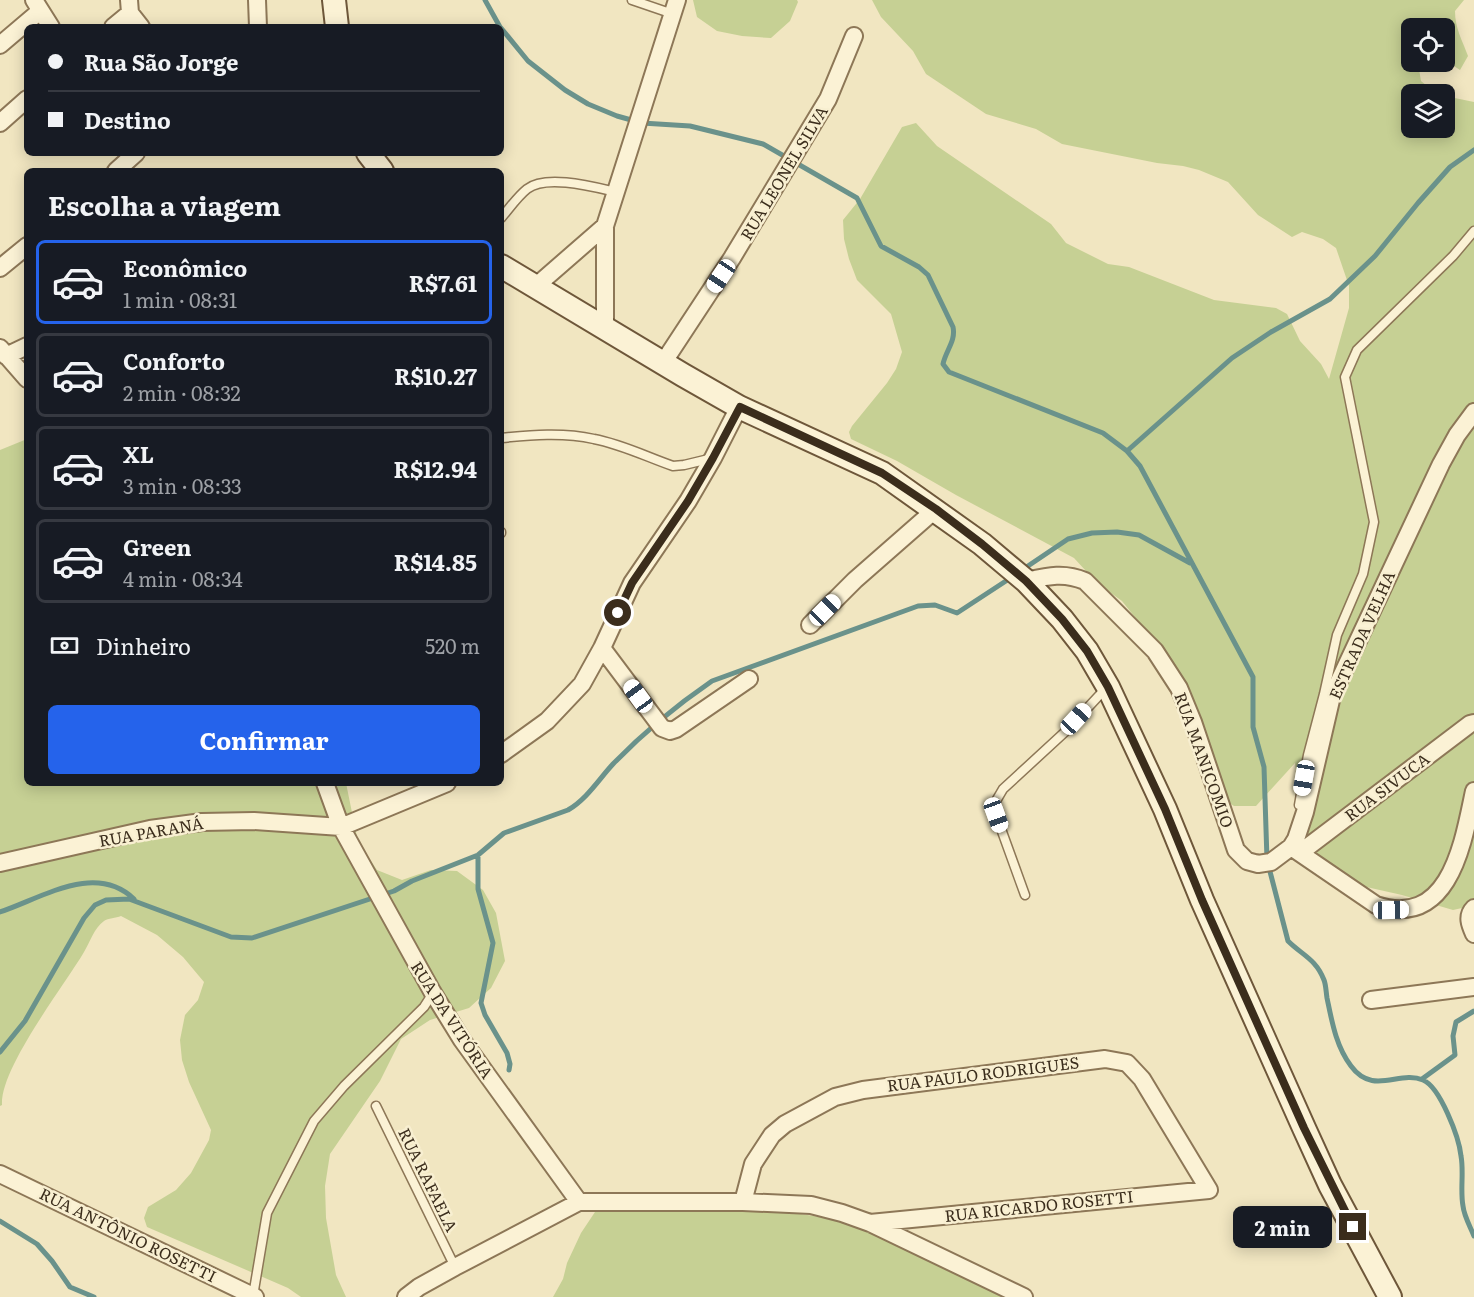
<!DOCTYPE html>
<html lang="pt">
<head>
<meta charset="utf-8">
<style>
	:root { --surface:#171b24; --page:#242831; --text:#f1f3f6; --muted:#9ea1a6; --line:#363941; --accent:#2563eb }
	body { margin:0; font-family:Literata,serif; background:var(--page); color:var(--text); height:100vh; display:flex; flex-direction:column; font-size:22px; white-space:nowrap }
	* { box-sizing:border-box; margin:0 }
	p { font-size:20px; color:var(--muted) }
	.icon { flex:none; width:33px; height:33px; fill:none; stroke:currentColor; stroke-width:2; stroke-linecap:round; stroke-linejoin:round }
	.map { position:relative; flex:1; overflow:hidden }
	.panel { position:absolute; left:24px; top:168px; width:480px; height:618px; display:flex; flex-direction:column; background:var(--surface); border-radius:9px; box-shadow:0 3px 15px #0003 }
	.panel>* { flex:none }
	.top-card { position:absolute; left:24px; top:24px; width:480px; height:132px; border-radius:9px; box-shadow:0 3px 15px #0003; display:grid; align-content:center; height:132px; padding:0 24px; background:var(--surface) }
	.tools { position:absolute; left:1401px; top:18px; display:grid; gap:12px }
	.tools a { display:grid; place-items:center; width:54px; height:54px; border-radius:9px; background:var(--surface); box-shadow:0 3px 15px #0003; font-size:30px }
	.end { position:absolute; width:27px; height:27px; margin:-14px; border:8px solid #3b2d1c; background:#fff; box-shadow:0 0 0 3px #fff }
	.from { border-radius:50% }
	.bubble { position:absolute; height:42px; border-radius:9px; background:var(--surface); box-shadow:0 3px 15px #0003; font-size:20px; font-weight:700; line-height:42px; text-align:center }
	.car { position:absolute; width:18px; height:36px; margin:-18px -9px; border-radius:8px; box-shadow:0 0 4px 2px #0007; background:linear-gradient(#fff 24%,#345 0 40%,#fff 0 76%,#345 0 86%,#fff 0) }
	.top-card b { display:flex; align-items:center; gap:21px; height:57px; font-size:22px }
	.top-card b+b { border-top:2px solid var(--line) }
	.top-card i { width:15px; height:15px; background:var(--text) }
	ul { padding:0; list-style:none }
	li { display:flex; align-items:center; gap:18px; height:84px; margin:0 12px 9px; padding:0 12px; border:3px solid var(--line); border-radius:9px }
	li div { flex:1 }
	li b { display:block; font-size:22px }
	li em { font-style:normal; font-weight:700 }
	li.selected { border-color:var(--accent) }
	li>.icon { width:54px; height:54px; stroke-width:1.5 }
	h2 { padding:0 24px; font-size:27px; line-height:72px }
	.pay { display:flex; align-items:center; gap:15px; height:66px; padding:0 24px; font-size:22px }
	.pay p { margin-inline-start:auto }
	.cta { display:flex; gap:12px; margin-top:auto; padding:12px 24px }
	.cta a { flex:1; height:69px; border-radius:9px; background:var(--accent); color:#fff; font-size:24px; font-weight:700; line-height:69px; text-align:center }
	.map>svg:first-child { display:block }
	.green { fill:#c6d094 }
	.lines { fill:none; stroke-linecap:round; stroke-linejoin:round }
	.stream { stroke:#6a928b; stroke-width:5 }
	.service-casing { stroke:#8d7757; stroke-width:11 }
	.minor-casing { stroke:#8d7757; stroke-width:20 }
	.secondary-casing { stroke:#6e573a; stroke-width:26 }
	.service { stroke:#fbf2d5; stroke-width:8 }
	.minor { stroke:#fbf2d5; stroke-width:16 }
	.secondary { stroke:#fbf2d5; stroke-width:22 }
	.route { stroke:#3b2d1c; stroke-width:8 }
	.labels { text-anchor:middle; stroke-width:5; stroke-linejoin:round; paint-order:stroke }
	.street-label { font-size:16px; fill:#3b2d1c; stroke:#f8efd1 }
</style>
</head>
<body>
<div class="map">
<svg width="1474" height="1297" viewBox="0 0 1474 1297">
	<rect width="100%" height="100%" fill="#f1e6c1"/>
	<!-- green -->
	<path class="green" d="M693,0h104l1,2 -8,19 -19,17 -29,-2 -25,-5 -20,-14z
		M872,0h592l-9,11c0,17 7,29 13,45l-8,14 -15,-10 -1,-32h-32v34h10l-3,7 2,12 12,10 9,3h-30v34h32l1,-32 29,6v797l-12,9 -9,2 -51,-15 -49,-11 -38,-30 -11,-31 -9,-60 -39,43h-22l-9,-6 -68,-155 -35,-44 -25,-18 -23,-25 -118,-63 -59,-34 -46,-22 -2,-7 3,-6 35,-43 9,-14 6,-17 -11,-38 -34,-34 -8,-21 -5,-20 -1,-19 17,-21 42,-72 14,-4 21,23 114,78 15,19 42,21 21,3 85,33 62,8 11,6 13,27 21,23 8,15 20,-71v-22l-13,-38 -13,-9 -21,-7 -10,5 -34,-22 -30,-33 -29,-12 -16,-4 -26,-3 -95,-19 -26,-15 -50,-15 -60,-40 -13,-23 -32,-34z
		M27,439v344h319l12,59 19,28 25,10 29,-10 26,1 26,19 13,23 9,48 -14,27 -22,20 -39,12 -29,19 -21,42 -50,73 -5,32 1,32 10,57 10,22h-45l-13,-9 -141,-61 -3,-9 4,-11 28,-17 15,-17 18,-33 2,-10 -22,-48 -7,-22 -2,-20 5,-25 13,-15 6,-18 -21,-25 -26,-22 -36,-19c-5,2 -13,2 -17,5 -10,7 -14,21 -20,31 -20,34 -84,116 -82,153l-2,1v-656z
		M620,1203l149,6 70,11 33,12 138,65h-457l10,-18 4,-16 14,-30 14,-21z"/>
	<g class="lines">
		<!-- stream -->
		<path class="stream" d="M485,0l15,27
			M501,28l27,33 37,29 23,14 29,12 25,7 48,3 73,18 94,54 24,48 38,21 9,8 25,52c3,14 -7,23 -10,37l6,8 154,61 24,18 13,15 113,211v50l11,40 3,93 21,81c14,14 28,18 36,39 2,5 2,12 3,18 5,24 9,48 24,68 22,30 48,4 72,14 17,7 36,57 38,76 3,16 -1,34 2,50 1,10 7,20 11,30
			M1127,451l105,-93 39,-26 59,-33 45,-43 43,-53 32,-36 24,-17
			M1022,570l46,-31 24,-6 25,-1 22,3 51,28
			M478,855v34l15,54 -12,60 4,12 22,38 3,11 -1,6
			M0,912c42,-14 95,-50 134,-13
			M0,1052l25,-31 59,-103 11,-13 11,-5 23,-1 102,38 21,1 142,-47 18,-10 66,-26 26,-22 64,-23c19,-11 31,-31 45,-46 30,-31 64,-59 99,-83l206,-75 17,-1 22,8 55,-36
			M1422,1079l33,-24 -2,-19 3,-14 18,-11
			M0,1221l37,23 15,17 18,26 24,10"/>
		<!-- service casing -->
		<g class="service-casing">
			<path id="service" d="M632,0l41,14
				M501,218c8,-9 16,-21 26,-29 19,-15 67,-2 89,3
				M501,438c30,-3 62,-6 93,1 27,5 53,18 79,27l11,-1 29,-7
				M501,533v-1
				M1299,805l9,-50 16,-61 13,-59 26,-61 11,-52 -29,-145 12,-27 96,-94 21,-25
				M1025,895l-29,-80v-14l7,-12 63,-58 41,-44
				M376,1106l79,161
				M253,1296l14,-83 47,-92 30,-35 80,-79 9,-14"/>
		</g>
		<!-- minor casing -->
		<g class="minor-casing">
			<path id="minor" d="M34,0l17,27
				M129,0l1,13 11,14
				M257,0l1,27
				M113,27l17,-14
				M0,45l40,-34
				M0,123l27,-24
				M116,171l20,-18
				M0,268l27,-22
				M535,287l70,-61
				M605,327v-101l72,-226
				M0,348l27,31
				M6,356l21,-10
				M663,363l69,-105 96,-159 26,-63
				M1026,581c22,-5 38,-9 59,0l70,70 24,37 14,34 43,128 11,11 11,3 13,-2 20,-15 5,-8 9,-27 27,-116 109,-232 16,-29 17,-23
				M810,625l45,-45 81,-71
				M602,648l60,80 8,3 6,-2 73,-50
				M501,754l46,-33 35,-37 20,-36 30,-65 56,-82 25,-43 26,-51
				M325,783l16,44 92,166 29,47 117,162
				M1291,847l85,58c74,24 87,-62 98,-114
				M1301,852l169,-128 4,-1
				M0,863l150,-34 52,-7 52,-1 87,6 106,-44
				M1474,908c-8,8 -4,17 0,26
				M1371,1000l103,-13
				M0,1174l255,123
				M743,1202l10,-38 19,-29 13,-11 50,-27 28,-7 242,-31 22,4 15,16 67,111 -339,33
				M406,1297l13,-10 36,-20 124,-65h164l68,3 31,8 28,10 154,74"/>
		</g>
		<!-- secondary casing -->
		<g class="secondary-casing">
			<path id="secondary" d="M334,0l3,27
				M368,153l14,18
				M501,266l182,109 56,32 143,66 100,71 44,37 36,38 25,32 21,36 57,122 37,91 102,228 26,57 60,112"/>
		</g>
		<!-- service -->
		<use href="#service" class="service"/>
		<!-- minor -->
		<use href="#minor" class="minor"/>
		<!-- secondary -->
		<use href="#secondary" class="secondary"/>
	</g>
	<g class="lines">
		<!-- route -->
		<path class="route" d="M618,613l14,-30 56,-82 25,-43 27,-51 142,66 54,36 46,35 44,37 36,38 25,32 21,36 57,122 37,91 102,228 49,99"/>
	</g>
	<g class="labels">
		<!-- street labels -->
		<g class="street-label">
			<text transform="translate(784 173) rotate(-59)" y="6">RUA LEONEL SILVA</text>
			<text transform="translate(1362 635) rotate(-66)" y="6">ESTRADA VELHA</text>
			<text transform="translate(1204 760) rotate(70)" y="6">RUA MANICOMIO</text>
			<text transform="translate(1387 787) rotate(-37)" y="6">RUA SIVUCA</text>
			<text transform="translate(151 832) rotate(-10)" y="6">RUA PARANÁ</text>
			<text transform="translate(452 1020) rotate(57)" y="6">RUA DA VITÓRIA</text>
			<text transform="translate(983 1074) rotate(-7)" y="6">RUA PAULO RODRIGUES</text>
			<text transform="translate(428 1180) rotate(64)" y="6">RUA RAFAELA</text>
			<text transform="translate(1039 1206) rotate(-6)" y="6">RUA RICARDO ROSETTI</text>
			<text transform="translate(128 1235) rotate(26)" y="6">RUA ANTÔNIO ROSETTI</text>
		</g>
	</g>
</svg>
<div class="tools">
<a><svg class="icon" aria-label="locate" viewBox="0 0 24 24"><circle cx="12" cy="12" r="6"/><path d="M12 2v4M12 18v4M2 12h4M18 12h4"/></svg></a>
<a><svg class="icon" aria-label="layers" viewBox="0 0 24 24"><path d="M12 4l9 5-9 5-9-5zM3 14l9 5 9-5"/></svg></a>
</div>
<i class="end from" style="left:618px;top:613px"></i>
<i class="end" style="left:1353px;top:1227px"></i>
<div class="bubble" style="left:1233px;top:1206px;width:99px">2 min</div>
<i class="car" style="left:721px;top:276px;rotate:214deg"></i>
<i class="car" style="left:825px;top:610px;rotate:45deg"></i>
<i class="car" style="left:638px;top:696px;rotate:324deg"></i>
<i class="car" style="left:1076px;top:719px;rotate:43deg"></i>
<i class="car" style="left:1304px;top:778px;rotate:190deg"></i>
<i class="car" style="left:996px;top:815px;rotate:160deg"></i>
<i class="car" style="left:1391px;top:910px;rotate:89deg"></i>
<div class="top-card">
<b><i class="from"></i>Rua São Jorge</b>
<b><i></i>Destino</b>
</div>
<section class="panel">
<h2>Escolha a viagem</h2>
<ul>
<li class="selected"><svg class="icon" aria-label="car" viewBox="0 0 24 24"><path d="M5 17H2v-5l4-1 3-4h7l3 4 3 1v5h-3M9 17h6M6 11h13"/><circle cx="7" cy="17" r="2"/><circle cx="17" cy="17" r="2"/></svg><div><b>Econômico</b><p>1 min · 08:31</p></div><em>R$7.61</em></li>
<li><svg class="icon" aria-label="car" viewBox="0 0 24 24"><path d="M5 17H2v-5l4-1 3-4h7l3 4 3 1v5h-3M9 17h6M6 11h13"/><circle cx="7" cy="17" r="2"/><circle cx="17" cy="17" r="2"/></svg><div><b>Conforto</b><p>2 min · 08:32</p></div><em>R$10.27</em></li>
<li><svg class="icon" aria-label="car" viewBox="0 0 24 24"><path d="M5 17H2v-5l4-1 3-4h7l3 4 3 1v5h-3M9 17h6M6 11h13"/><circle cx="7" cy="17" r="2"/><circle cx="17" cy="17" r="2"/></svg><div><b>XL</b><p>3 min · 08:33</p></div><em>R$12.94</em></li>
<li><svg class="icon" aria-label="car" viewBox="0 0 24 24"><path d="M5 17H2v-5l4-1 3-4h7l3 4 3 1v5h-3M9 17h6M6 11h13"/><circle cx="7" cy="17" r="2"/><circle cx="17" cy="17" r="2"/></svg><div><b>Green</b><p>4 min · 08:34</p></div><em>R$14.85</em></li>
</ul>
<div class="pay"><svg class="icon" aria-label="cash" viewBox="0 0 24 24"><path d="M3 7h18v10H3z"/><circle cx="12" cy="12" r="2"/></svg>Dinheiro<p>520 m</p></div>
<div class="cta"><a>Confirmar</a></div>
</section>
</div>
</body>
</html>
